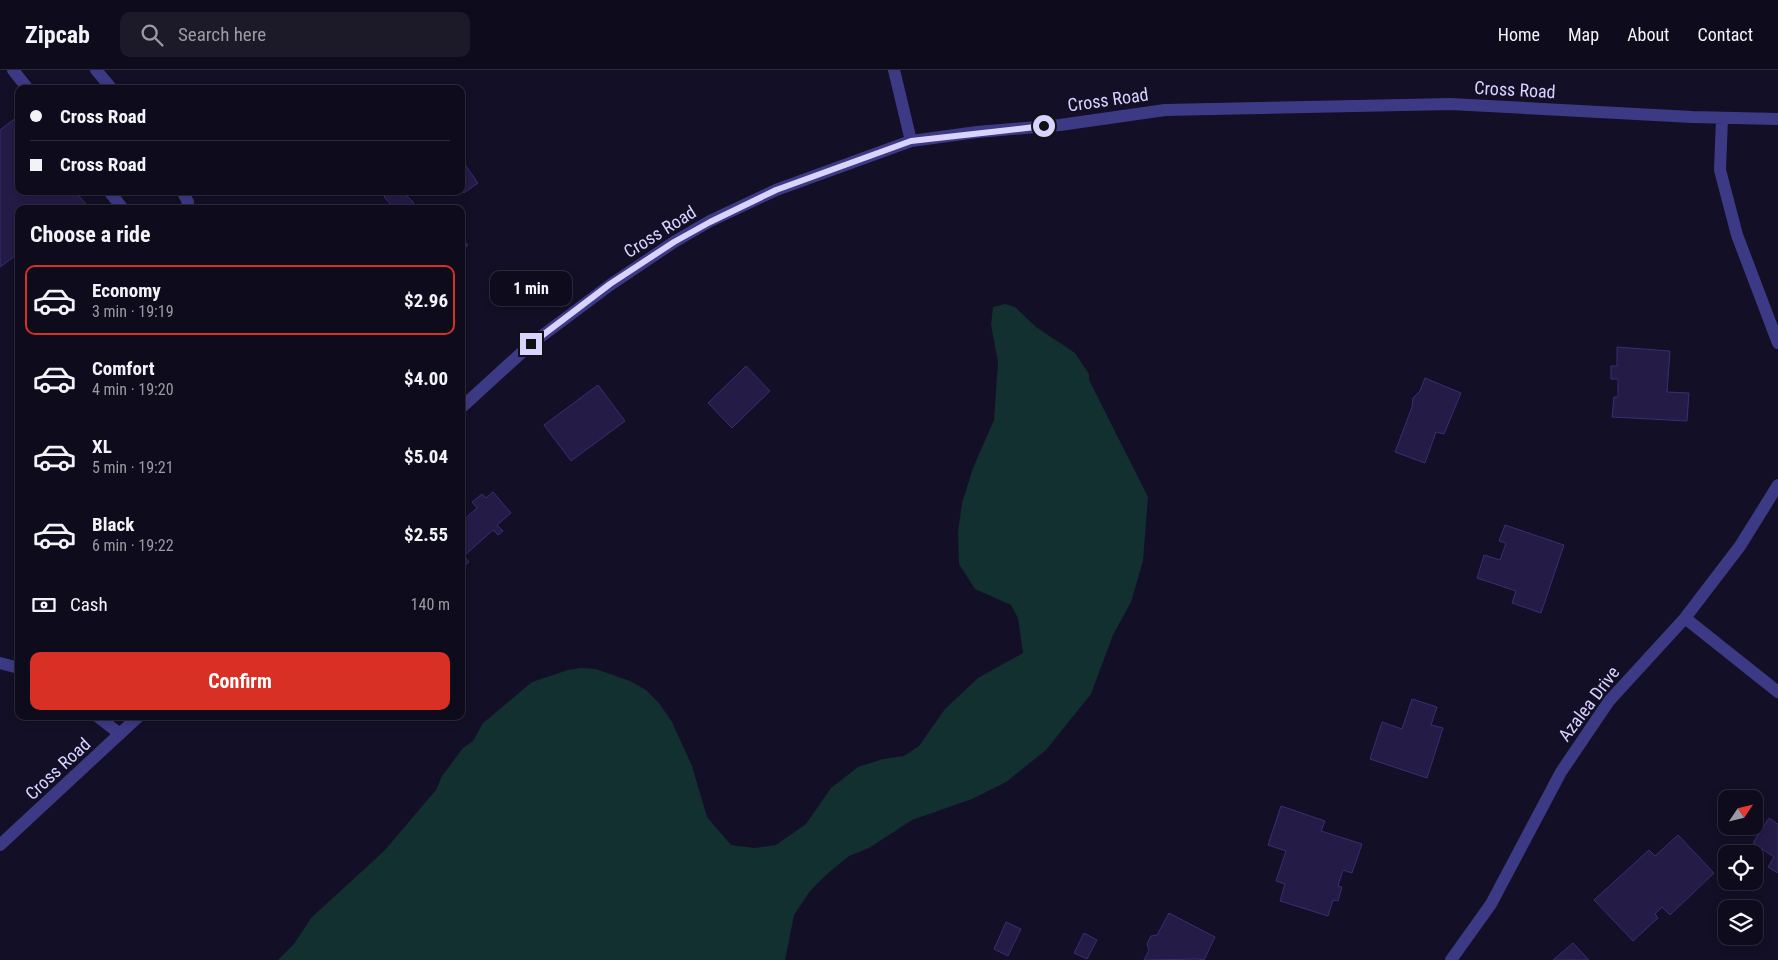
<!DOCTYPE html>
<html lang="en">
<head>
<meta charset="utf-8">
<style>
	:root { --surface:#0e0b1c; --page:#1c1929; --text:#f1f3f6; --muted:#9b9ba3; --line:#2e2b3b; --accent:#d93025 }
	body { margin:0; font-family:"Roboto Condensed",sans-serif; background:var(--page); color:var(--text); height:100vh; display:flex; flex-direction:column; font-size:19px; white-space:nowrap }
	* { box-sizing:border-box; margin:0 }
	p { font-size:16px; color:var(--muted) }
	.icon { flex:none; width:28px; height:28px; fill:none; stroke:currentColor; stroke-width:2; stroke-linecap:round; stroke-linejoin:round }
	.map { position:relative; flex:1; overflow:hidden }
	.details { position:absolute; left:15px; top:135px; width:450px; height:515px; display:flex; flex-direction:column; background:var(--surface); border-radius:10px; box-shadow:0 2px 8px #0003,0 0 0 1px var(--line) }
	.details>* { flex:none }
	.top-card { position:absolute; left:15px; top:15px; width:450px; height:110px; border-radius:10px; box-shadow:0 2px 8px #0003,0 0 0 1px var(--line); display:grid; align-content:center; height:110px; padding:0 15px; background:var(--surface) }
	.needle { width:32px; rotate:55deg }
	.tools { position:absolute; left:1718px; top:720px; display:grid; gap:10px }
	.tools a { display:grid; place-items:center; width:45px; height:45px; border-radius:10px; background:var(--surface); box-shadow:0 2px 8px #0003,0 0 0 1px var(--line); font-size:25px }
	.end { position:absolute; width:22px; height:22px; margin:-11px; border:6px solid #d9d4ff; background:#111; box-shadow:0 0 0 2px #111 }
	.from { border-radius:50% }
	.bubble { position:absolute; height:35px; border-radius:10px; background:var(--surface); box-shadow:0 2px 8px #0003,0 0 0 1px var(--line); font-size:16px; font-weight:700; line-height:35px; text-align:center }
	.top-card b { display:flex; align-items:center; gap:18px; height:48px; font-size:19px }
	.top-card b+b { border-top:1px solid var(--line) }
	.top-card i { width:12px; height:12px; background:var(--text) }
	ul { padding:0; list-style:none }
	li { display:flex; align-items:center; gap:15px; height:70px; margin:0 10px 8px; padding:0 5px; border:2px solid transparent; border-radius:10px }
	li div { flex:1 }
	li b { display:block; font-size:19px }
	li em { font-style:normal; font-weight:700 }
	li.active { border-color:var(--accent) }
	li>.icon { width:45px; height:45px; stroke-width:1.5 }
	h2 { padding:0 15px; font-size:22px; line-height:60px }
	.pay { display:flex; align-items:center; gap:12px; height:55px; padding:0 15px; font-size:19px }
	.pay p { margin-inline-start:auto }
	.primary-button { display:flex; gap:10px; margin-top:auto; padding:10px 15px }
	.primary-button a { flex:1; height:58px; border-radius:10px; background:var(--accent); color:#fff; font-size:20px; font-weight:700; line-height:58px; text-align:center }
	header { display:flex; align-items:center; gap:30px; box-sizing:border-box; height:70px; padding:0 25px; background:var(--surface); border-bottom:1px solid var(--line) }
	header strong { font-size:24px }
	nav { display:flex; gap:28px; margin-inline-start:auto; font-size:18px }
	.search { width:350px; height:45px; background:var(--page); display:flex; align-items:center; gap:12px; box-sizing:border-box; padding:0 18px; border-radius:10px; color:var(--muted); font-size:19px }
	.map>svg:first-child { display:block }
	.green { fill:#12302f }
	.building { fill:#241b47; stroke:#3b2d73 }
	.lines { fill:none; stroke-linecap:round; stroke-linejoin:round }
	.minor { stroke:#3d3a85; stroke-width:12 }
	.route { stroke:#d9d4ff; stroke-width:6 }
	.labels { text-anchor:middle; stroke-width:4.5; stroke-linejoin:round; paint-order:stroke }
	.street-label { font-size:18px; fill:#d9d4ff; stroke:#130f26 }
</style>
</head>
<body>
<header>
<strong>Zipcab</strong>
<div class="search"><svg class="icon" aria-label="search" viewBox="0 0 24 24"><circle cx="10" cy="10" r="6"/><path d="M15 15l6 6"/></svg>Search here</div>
<nav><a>Home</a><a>Map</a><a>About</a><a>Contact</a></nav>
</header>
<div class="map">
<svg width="1778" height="890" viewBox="0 0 1778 890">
	<rect width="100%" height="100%" fill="#130f26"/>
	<!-- green -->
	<path class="green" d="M1005,234l10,3 21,20 39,26 14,21v6l59,117 -5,64 -12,41 -18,33 -22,59 -45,56 -40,32 -34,17 -60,21 -43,28 -20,8 -23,19 -16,16 -16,24 -9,45h-507l16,-16 17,-26 73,-67 52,-61 6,-14 21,-28 10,-7 10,-18 49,-41 36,-12 13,-2 15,1 34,12 16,9 13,13 13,19 20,44 15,51 24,28 23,3 22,-3 30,-21 25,-36 27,-21 25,-8 21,-3 15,-10 26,-37 33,-31 45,-25 -5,-35 -7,-13 -36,-16 -16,-25 -1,-32 4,-29 11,-35 21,-48 4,-58 -7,-37 2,-18z"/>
	<!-- building -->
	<path class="building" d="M17,47l2,3v71h56l14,17 -70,1v44l-19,14v-137z
		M461,89l17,24 -14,10 -3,-4z
		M390,121h12l12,12 -6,6h-13l-11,-12z
		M461,168l7,7 -7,7z
		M1617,277l53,4 -3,41 22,1 -2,28 -75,-4 2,-20h4v-18h-7v-13h6z
		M746,296l24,25 -38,37 -24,-25z
		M1425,308l36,15 -17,41 -8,-2 -11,31 -30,-11 17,-45 1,-9 7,-7z
		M598,315l27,36 -54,40 -27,-36z
		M493,422l18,21 -14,12 6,6 -5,4 -5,-5 -29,26 5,6 -8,6v-46l16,-14 -5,-6 10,-8 4,4z
		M1505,455l59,20 -23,68 -29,-10 4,-12 -39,-13 7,-23 16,5 6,-17 -7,-2z
		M1412,629l25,8 -6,18 12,3 -16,50 -57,-19 12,-37 20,7z
		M1281,736l44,15 -4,10 41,13 -10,29 -9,-3 -5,16 4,1 -4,14 -5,-1 -5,16 -48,-15 5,-17 -9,-3 10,-30 -18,-6z
		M1769,748l9,6v49l-10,-6 6,-10 -21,-14z
		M1678,765l36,38 -44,42 -8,-8 -7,7 3,4 -25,23 -39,-41 55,-50 6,6z
		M1169,843l46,24 -11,23 -7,-1 -53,1 5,-10 -2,-6 4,-8 6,-1z
		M1006,852l15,7 -13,27 -14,-7z
		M1084,863l13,7 -10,19 -13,-6z
		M1573,873l16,17h-36z"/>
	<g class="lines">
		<!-- minor -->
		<path class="minor" d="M13,0l15,19
			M96,0l16,19
			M894,0l17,71
			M1722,48l-2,52 17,65 41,108
			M109,121l14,18
			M182,121l6,11 -2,7
			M461,338l70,-64 79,-59 64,-43 36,-21 66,-31 135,-49 66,-9 83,-7 105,-15 286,-6 241,13 86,2
			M1685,548l93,74
			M0,593l19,5
			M97,646l23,18
			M0,775l139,-129
			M1451,890l40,-56 70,-132 48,-71 76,-83 55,-72 38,-61"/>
	</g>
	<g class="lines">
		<!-- route -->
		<path class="route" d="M531,274l79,-60 64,-42 36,-20 66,-32 135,-49 133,-15"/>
	</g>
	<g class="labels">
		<!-- street labels -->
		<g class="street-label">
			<text transform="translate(1515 20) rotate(3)" y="6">Cross Road</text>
			<text transform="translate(1108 30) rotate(-8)" y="6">Cross Road</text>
			<text transform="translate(660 162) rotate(-32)" y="6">Cross Road</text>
			<text transform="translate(1589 634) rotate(-53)" y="6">Azalea Drive</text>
			<text transform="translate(58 699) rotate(-43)" y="6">Cross Road</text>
		</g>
	</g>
</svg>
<div class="tools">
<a><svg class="needle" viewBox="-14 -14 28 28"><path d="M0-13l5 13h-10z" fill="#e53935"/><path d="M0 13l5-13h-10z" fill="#9b9ba3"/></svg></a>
<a><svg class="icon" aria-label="locate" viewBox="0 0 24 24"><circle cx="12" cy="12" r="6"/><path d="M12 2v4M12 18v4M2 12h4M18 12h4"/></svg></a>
<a><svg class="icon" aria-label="layers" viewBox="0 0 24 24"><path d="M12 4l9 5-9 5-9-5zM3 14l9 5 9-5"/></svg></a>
</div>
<i class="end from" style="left:1044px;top:56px"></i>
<i class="end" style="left:531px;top:274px"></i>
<div class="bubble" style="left:490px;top:201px;width:82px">1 min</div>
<div class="top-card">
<b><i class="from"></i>Cross Road</b>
<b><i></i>Cross Road</b>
</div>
<section class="details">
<h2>Choose a ride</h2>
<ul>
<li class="active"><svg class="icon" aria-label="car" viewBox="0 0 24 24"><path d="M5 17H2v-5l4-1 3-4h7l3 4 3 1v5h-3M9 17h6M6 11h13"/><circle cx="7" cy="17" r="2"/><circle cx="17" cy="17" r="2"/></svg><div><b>Economy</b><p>3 min · 19:19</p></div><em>$2.96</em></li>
<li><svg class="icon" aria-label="car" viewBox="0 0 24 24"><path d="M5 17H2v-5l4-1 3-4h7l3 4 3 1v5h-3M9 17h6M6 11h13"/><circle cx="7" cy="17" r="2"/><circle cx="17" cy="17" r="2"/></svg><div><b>Comfort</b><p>4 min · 19:20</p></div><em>$4.00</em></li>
<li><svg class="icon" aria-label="car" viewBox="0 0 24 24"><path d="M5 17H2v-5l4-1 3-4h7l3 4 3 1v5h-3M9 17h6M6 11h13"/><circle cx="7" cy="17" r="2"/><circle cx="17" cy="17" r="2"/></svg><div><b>XL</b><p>5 min · 19:21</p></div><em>$5.04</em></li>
<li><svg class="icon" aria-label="car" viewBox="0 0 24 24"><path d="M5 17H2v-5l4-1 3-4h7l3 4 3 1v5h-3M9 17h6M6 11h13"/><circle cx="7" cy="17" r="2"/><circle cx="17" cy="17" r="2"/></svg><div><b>Black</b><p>6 min · 19:22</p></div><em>$2.55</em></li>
</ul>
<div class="pay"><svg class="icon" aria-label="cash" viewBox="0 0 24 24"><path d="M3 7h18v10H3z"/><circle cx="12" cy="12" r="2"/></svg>Cash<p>140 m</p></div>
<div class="primary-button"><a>Confirm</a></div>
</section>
</div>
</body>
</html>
